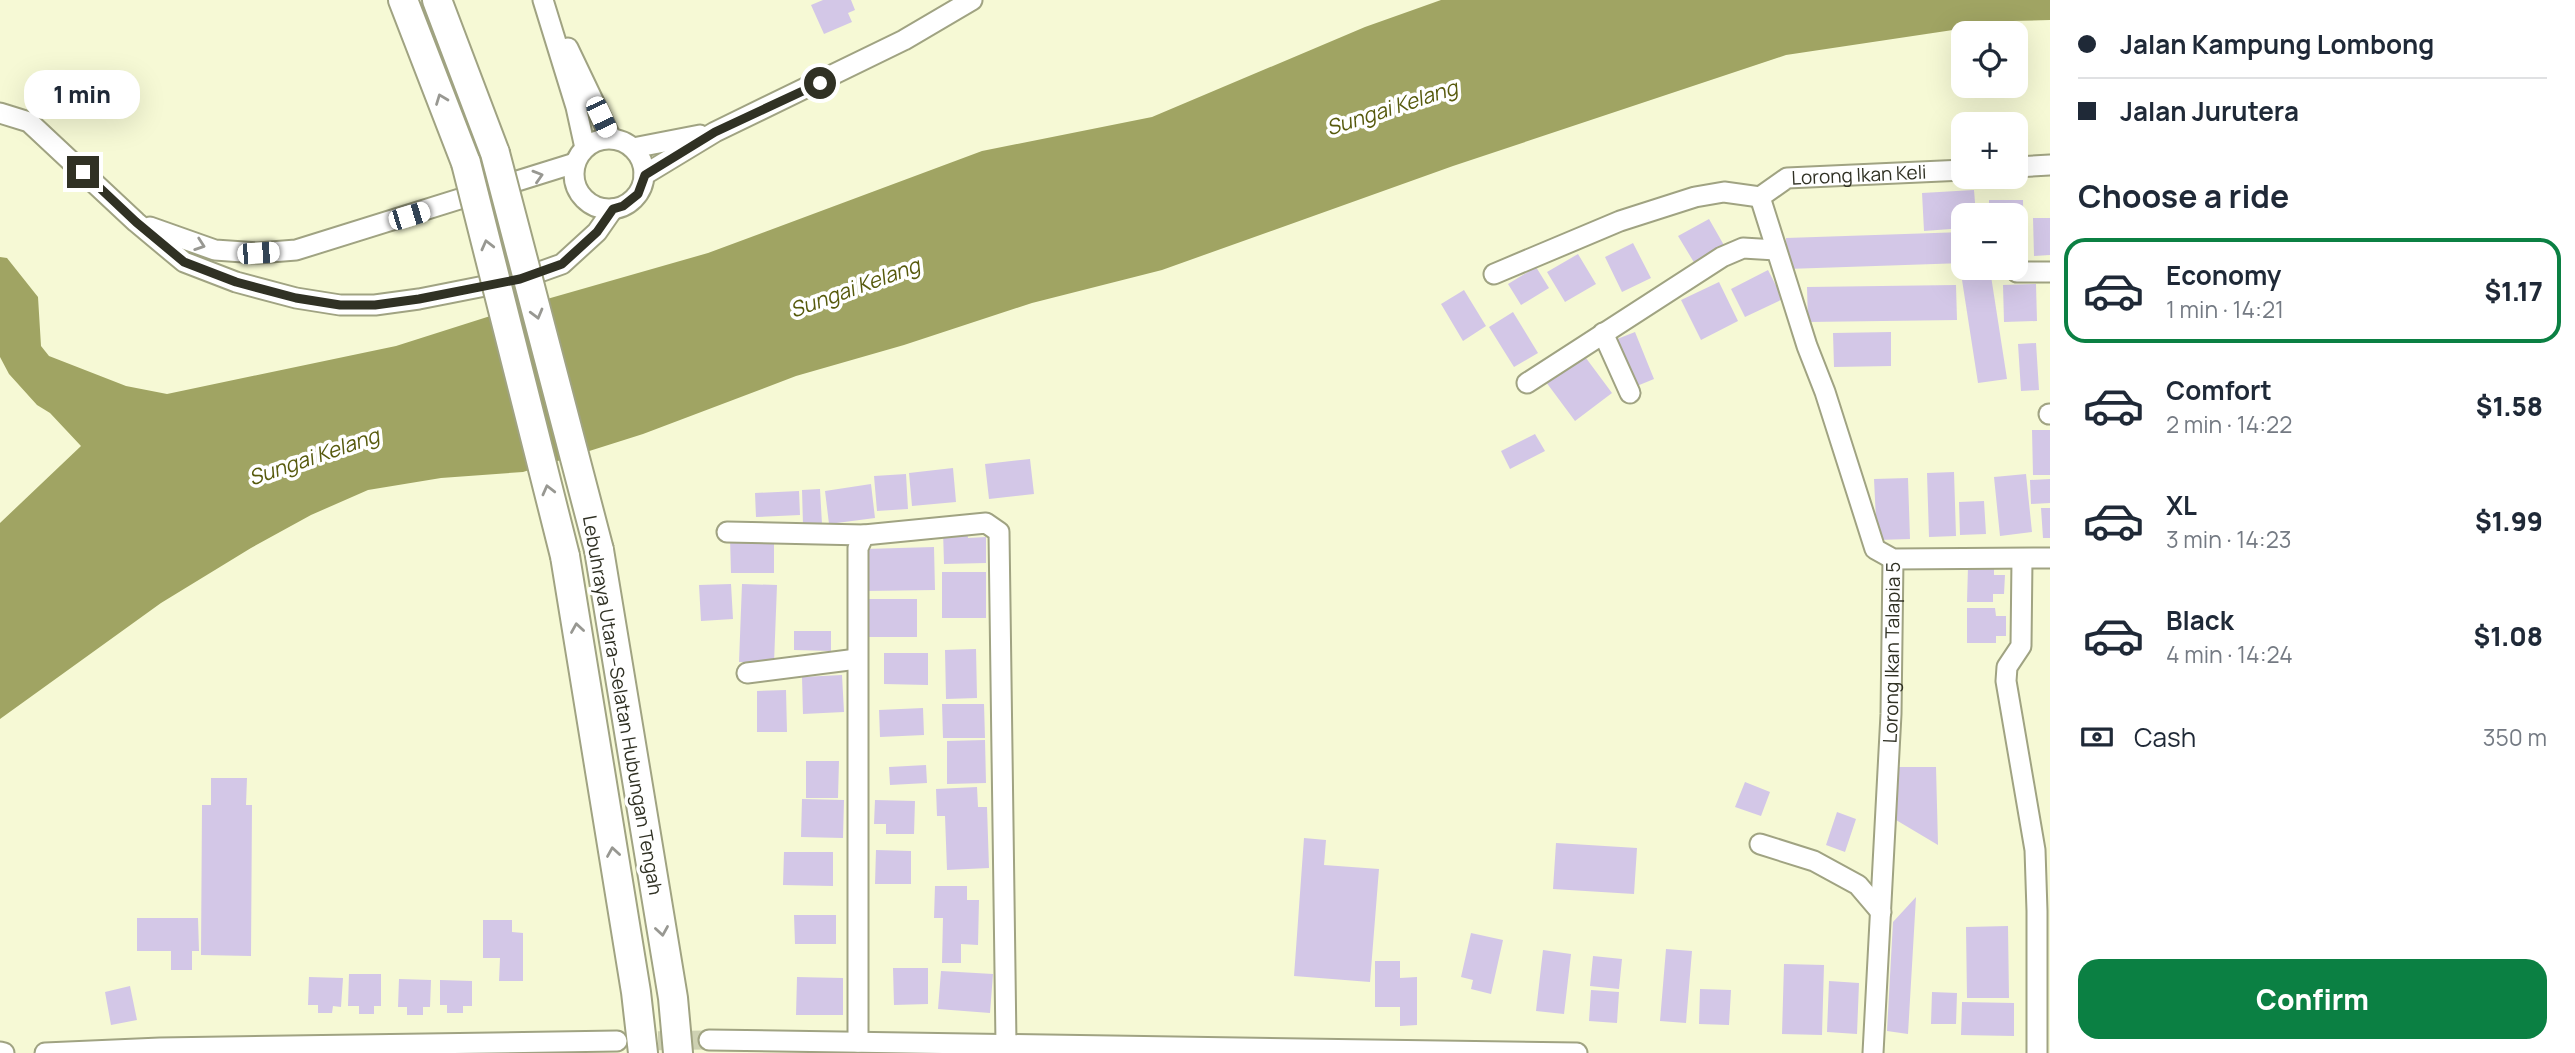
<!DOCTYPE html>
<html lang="en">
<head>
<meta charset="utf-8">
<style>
	:root { --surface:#fff; --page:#f6f6f7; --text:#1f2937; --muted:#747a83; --line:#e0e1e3; --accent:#0b8043 }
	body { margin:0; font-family:Manrope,sans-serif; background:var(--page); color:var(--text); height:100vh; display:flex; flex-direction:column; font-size:26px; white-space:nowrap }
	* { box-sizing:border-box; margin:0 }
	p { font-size:23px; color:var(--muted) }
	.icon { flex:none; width:38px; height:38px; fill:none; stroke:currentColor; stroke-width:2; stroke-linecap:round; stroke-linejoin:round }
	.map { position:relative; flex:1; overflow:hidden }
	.side { display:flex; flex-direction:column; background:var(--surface); width:525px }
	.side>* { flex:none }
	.hud { display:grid; align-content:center; height:154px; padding:0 28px; background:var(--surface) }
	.buttons { position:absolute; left:1951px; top:21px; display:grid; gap:14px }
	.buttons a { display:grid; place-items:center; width:77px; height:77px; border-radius:14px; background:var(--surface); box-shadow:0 7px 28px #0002; font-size:35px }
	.end { position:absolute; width:32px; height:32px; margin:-16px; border:9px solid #303124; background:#fff; box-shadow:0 0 0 4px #fff }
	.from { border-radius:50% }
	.bubble { position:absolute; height:49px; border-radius:21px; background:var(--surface); box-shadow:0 7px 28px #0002; font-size:23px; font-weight:800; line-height:49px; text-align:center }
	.car { position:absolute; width:21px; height:42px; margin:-21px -10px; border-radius:9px; box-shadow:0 0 5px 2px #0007; background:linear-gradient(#fff 24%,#345 0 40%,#fff 0 76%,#345 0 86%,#fff 0) }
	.hud b { display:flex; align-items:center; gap:24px; height:66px; font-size:26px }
	.hud b+b { border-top:2px solid var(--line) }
	.hud i { width:18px; height:18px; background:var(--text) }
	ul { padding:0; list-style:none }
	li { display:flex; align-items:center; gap:21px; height:105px; margin:0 14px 10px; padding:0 14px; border:4px solid transparent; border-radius:21px }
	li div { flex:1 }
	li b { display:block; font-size:26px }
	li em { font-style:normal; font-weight:800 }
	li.selected { border-color:var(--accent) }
	li>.icon { width:63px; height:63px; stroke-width:1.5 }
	h2 { padding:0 28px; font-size:32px; line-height:84px }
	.pay { display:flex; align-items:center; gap:18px; height:77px; padding:0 28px; font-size:26px }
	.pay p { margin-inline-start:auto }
	.primary-button { display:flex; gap:14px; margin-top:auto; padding:14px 28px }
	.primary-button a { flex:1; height:80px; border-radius:21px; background:var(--accent); color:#fff; font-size:28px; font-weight:800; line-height:80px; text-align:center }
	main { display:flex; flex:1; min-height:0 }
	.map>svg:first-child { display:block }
	.water { fill:#a0a463 }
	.building { fill:#d3c7e7 }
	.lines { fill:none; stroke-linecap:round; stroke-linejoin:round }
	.minor-tunnel { stroke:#ced1b2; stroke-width:19; stroke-dasharray:19 10; stroke-linecap:butt }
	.minor-casing { stroke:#a0a382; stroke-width:23 }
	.highway-casing { stroke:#a0a382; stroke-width:32 }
	.minor { stroke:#fff; stroke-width:19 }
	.highway { stroke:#fff; stroke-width:28 }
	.highway-bridge-casing { stroke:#a0a382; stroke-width:32; stroke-linecap:butt }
	.highway-bridge { stroke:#fff; stroke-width:28 }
	.oneway { stroke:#989892 }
	.route { stroke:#303124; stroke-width:9 }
	.labels { text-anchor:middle; stroke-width:7; stroke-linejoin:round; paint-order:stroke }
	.street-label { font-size:19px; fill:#303124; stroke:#fff }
	.water-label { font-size:21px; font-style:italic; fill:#575a0d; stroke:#fff }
</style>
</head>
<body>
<main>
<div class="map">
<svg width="2050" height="1053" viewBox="0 0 2050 1053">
	<rect width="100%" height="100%" fill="#f6f9d5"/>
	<!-- water -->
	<path class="water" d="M1441,0h609v20l-37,1 -227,34 -333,111 -291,104 -130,33 -128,42 -108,31 -153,58 -120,38 -82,6 -73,12 -57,25 -60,33 -90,55 -161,116v-196l81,-77 -31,-33 -13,-8 -28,-31 -9,-17v-100l7,1 31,39 3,49 8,10 77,30 41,8 229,-48 123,-39 189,-54 274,-102 170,-34 213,-90z"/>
	<!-- building -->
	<path class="building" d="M823,0h28l4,10 -7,3 4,9 -28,12 -13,-29z
		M1974,190l2,25h-12v13l-40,3 -2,-38z
		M1989,200h34l1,56h-8v-41h-27z
		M2033,218h17v37l-16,1z
		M1709,219l16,28 -30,17 -17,-28z
		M1964,232v31l-177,6 -1,-31z
		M1633,243l18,35 -29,14 -17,-35z
		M1578,254l18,30 -31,18 -18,-30z
		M1536,267l13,21 -28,17 -13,-21z
		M1768,270l15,29 -38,18 -14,-28z
		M1991,276l16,103 -29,4 -16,-103z
		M1719,282l19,39 -37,19 -20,-40z
		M2036,284l1,37 -33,1 -1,-37z
		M1956,285l1,35 -149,2 -1,-35z
		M1464,290l22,36 -23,15 -22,-37z
		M1513,312l25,41 -24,14 -25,-40z
		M1635,332l19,47 -22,9 -20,-47z
		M1891,332v34l-57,1 -1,-34z
		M2036,343l3,47 -18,1 -3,-47z
		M1583,354l29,39 -37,28 -29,-39z
		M2032,430h18v45h-17z
		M1535,434l10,17 -35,18 -9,-18z
		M1030,459l4,35 -45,5 -4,-35z
		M953,468l3,34 -44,4 -3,-33z
		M1954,472l2,64 -27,1 -2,-64z
		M906,474l2,35 -31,2 -3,-35z
		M2026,474l6,58 -32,4 -6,-59z
		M1908,478l2,61 -33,1 -3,-61z
		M2050,479v24l-19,1 -1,-24z
		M871,484l4,34 -46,6 -4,-33z
		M820,489l2,35 -19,1 -1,-35z
		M799,491l1,24 -44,2 -1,-24z
		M1984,501l2,33 -26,1 -1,-33z
		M2041,508h9v30h-7z
		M967,530l1,8 18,-1v26l-42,1 -1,-33z
		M730,538h44v35h-43z
		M934,547l1,43 -70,1 -1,-42z
		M1968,567l26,1v7h11l-1,19h-11v8h-26z
		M942,572h44v46h-44z
		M731,584l2,35 -32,2 -2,-36z
		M742,584l35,1 -3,78 -35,-1z
		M863,599h54v38h-54z
		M1967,608h28l1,8h10v20h-10v7h-29z
		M794,631h37v20l-37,-1z
		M976,649l1,49 -31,1 -1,-49z
		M884,653h44v32l-44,-1z
		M842,675l2,37 -41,2 -1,-37z
		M786,690l1,42h-30v-41z
		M942,704h42l1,34h-42z
		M923,708l1,27 -44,2 -1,-27z
		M985,740l1,43 -39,1v-43z
		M806,761h33l-1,37h-32z
		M926,765l1,18 -37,2 -1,-18z
		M1890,767h46l2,78 -47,-28z
		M211,778h36l-1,27h6l-1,151 -50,-1 1,-150h9z
		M1745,782l25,10 -9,24 -26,-9z
		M977,787l1,20h9l2,61 -42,2 -2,-54h-8l-1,-27z
		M802,799l42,1 -1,38 -42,-1z
		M875,800l40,1 -1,33h-28v-10h-12z
		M1837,812l19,7 -11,33 -19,-7z
		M1304,838l22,2 -2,25 55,4 -9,113 -76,-6z
		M1556,843l81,5 -3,46 -81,-5z
		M876,850l35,1v33h-36z
		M784,852h49v34l-50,-1z
		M935,886h32v14h12l-1,45 -17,-1v19h-19l1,-45h-9z
		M1916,897l-8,137 -21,-3 6,-109z
		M794,915h42v29h-41z
		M137,918h61l1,33h-7v19h-21v-19h-34z
		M483,920h29v12l11,1v48h-24l1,-23h-17z
		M2008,926l1,72h-42l-1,-71z
		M1471,933l32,7 -12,54 -20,-5 2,-9 -12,-3z
		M1666,949l26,2 -6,72 -26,-2z
		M1543,950l28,4 -7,60 -28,-3z
		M1593,956l29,3 -3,30 -29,-3z
		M1375,961h25v17l17,-1v48l-17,1v-19h-25z
		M1784,964l40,1 -2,70 -40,-1z
		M893,968h35v36l-34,1z
		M941,971l52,3 -3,39 -52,-4z
		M349,974h32v32h-7v8h-15v-8h-11z
		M309,977l34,1 -2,29 -8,-1 -1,7h-14v-8h-10z
		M797,977l46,1v37h-47z
		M399,979l32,1 -1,27h-7v8h-16v-8h-9z
		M440,980l32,1v25h-9v7h-16v-8h-7z
		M1829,981l30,2 -2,51 -30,-2z
		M130,986l7,34 -26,5 -6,-33z
		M1700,989l31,1 -2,35 -30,-1z
		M1591,990l28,2 -2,31 -28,-2z
		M1932,992l25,1 -1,31h-25z
		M1962,1002l52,1v33l-53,-1z"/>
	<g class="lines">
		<!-- minor-tunnel -->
		<path class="minor-tunnel" d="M629,1041l80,-1"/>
		<!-- minor casing -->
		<g class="minor-casing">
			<g id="minor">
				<path d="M543,0l33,107 9,41"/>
				<path d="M568,48l43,90"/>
				<path d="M0,113l29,9 107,100 48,40 52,20 60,16 44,7h35l44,-6 101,-20 42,-15 35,-32 16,-23"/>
				<circle cx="609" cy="174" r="35"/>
				<path d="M633,148l67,-13"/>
				<path d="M2016,167l34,-2"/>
				<path d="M644,175l71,-43 189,-92 68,-40"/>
				<path d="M1760,197l47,149 18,46 50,157 18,10 157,-1"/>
				<path id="s1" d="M1760,197l27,-19 177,-8"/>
				<path d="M150,227l65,23 43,3 38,-3 279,-87"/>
				<path d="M2017,272h33"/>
				<path d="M1494,274l126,-53 75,-24 29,-5 36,5"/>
				<path d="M1603,333l27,60"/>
				<path d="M1527,383l195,-126 21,-9 33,2"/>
				<path d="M2049,414h1"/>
				<path d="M727,532l137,3"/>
				<path d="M2022,559l-1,87 -14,21 -1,14 29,169 2,61v142"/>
				<path d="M747,673l110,-14"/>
				<path d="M1760,844l54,17 44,24 23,27"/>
				<path d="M709,1040l868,13"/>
				<path d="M858,1042v-494l6,-13 122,-12 13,9 7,512"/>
				<path d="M0,1052l4,1"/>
				<path d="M45,1053l115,-5 457,-7"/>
				<path id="s2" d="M1873,1053l18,-339 2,-155"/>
			</g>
		</g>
		<!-- highway casing -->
		<g class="highway-casing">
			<path id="highway" d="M403,0l63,163
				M437,0l58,153
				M599,550l74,448 5,55
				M565,556l71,436 7,61"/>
		</g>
		<!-- minor -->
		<use href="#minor" class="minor"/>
		<!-- highway -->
		<use href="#highway" class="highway"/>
		<!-- highway-bridge casing -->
		<g class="highway-bridge-casing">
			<path id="highway-bridge" d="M495,153l104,397
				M466,163l99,393"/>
		</g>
		<!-- highway-bridge -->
		<use href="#highway-bridge" class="highway-bridge"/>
	</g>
	<!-- one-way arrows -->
	<defs><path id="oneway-chevron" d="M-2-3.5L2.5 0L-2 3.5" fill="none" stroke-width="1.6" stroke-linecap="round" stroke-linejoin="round" transform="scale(1.75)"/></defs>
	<g class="oneway">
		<use href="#oneway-chevron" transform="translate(441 99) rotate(-111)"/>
		<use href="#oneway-chevron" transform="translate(538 176) rotate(-17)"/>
		<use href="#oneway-chevron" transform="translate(200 245) rotate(19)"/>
		<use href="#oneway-chevron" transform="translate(487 245) rotate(-104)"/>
		<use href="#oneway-chevron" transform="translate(537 314) rotate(75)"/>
		<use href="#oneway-chevron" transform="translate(548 490) rotate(-104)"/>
		<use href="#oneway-chevron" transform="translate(577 628) rotate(-99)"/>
		<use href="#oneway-chevron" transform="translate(613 852) rotate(-99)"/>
		<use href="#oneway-chevron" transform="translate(662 931) rotate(81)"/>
	</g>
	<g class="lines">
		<!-- route -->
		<path class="route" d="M83,172l53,50 48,40 52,20 60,16 44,7h35l44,-6 101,-20 42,-15 35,-32 16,-23 10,-3 15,-12 7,-19 70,-43 105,-49"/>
	</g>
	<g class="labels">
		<!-- street labels -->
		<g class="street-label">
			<text dy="7" stroke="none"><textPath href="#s1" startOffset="105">Lorong Ikan Keli</textPath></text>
			<text dy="7" stroke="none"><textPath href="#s2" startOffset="401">Lorong Ikan Talapia 5</textPath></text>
			<text transform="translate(623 705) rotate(80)" y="7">Lebuhraya Utara–Selatan Hubungan Tengah</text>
		</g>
		<!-- water labels -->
		<g class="water-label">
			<text transform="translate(1392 108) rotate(-18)" y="7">Sungai Kelang</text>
			<text transform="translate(855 288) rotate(-20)" y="7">Sungai Kelang</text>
			<text transform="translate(314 457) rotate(-19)" y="7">Sungai Kelang</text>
		</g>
	</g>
</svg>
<div class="buttons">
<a><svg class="icon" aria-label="locate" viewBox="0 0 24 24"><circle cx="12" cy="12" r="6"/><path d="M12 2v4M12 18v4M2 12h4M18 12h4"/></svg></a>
<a>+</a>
<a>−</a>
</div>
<i class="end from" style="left:820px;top:83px"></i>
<i class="end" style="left:83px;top:172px"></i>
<div class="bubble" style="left:24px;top:70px;width:116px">1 min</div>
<i class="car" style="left:601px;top:117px;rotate:155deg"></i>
<i class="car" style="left:409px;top:216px;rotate:73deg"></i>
<i class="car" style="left:258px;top:253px;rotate:86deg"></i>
</div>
<section class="side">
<div class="hud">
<b><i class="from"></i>Jalan Kampung Lombong</b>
<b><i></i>Jalan Jurutera</b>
</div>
<h2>Choose a ride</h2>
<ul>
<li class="selected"><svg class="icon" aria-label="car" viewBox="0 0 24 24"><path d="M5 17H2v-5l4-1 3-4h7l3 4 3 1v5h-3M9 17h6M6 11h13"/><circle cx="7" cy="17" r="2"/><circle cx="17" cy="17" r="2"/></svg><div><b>Economy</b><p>1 min · 14:21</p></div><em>$1.17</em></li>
<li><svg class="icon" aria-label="car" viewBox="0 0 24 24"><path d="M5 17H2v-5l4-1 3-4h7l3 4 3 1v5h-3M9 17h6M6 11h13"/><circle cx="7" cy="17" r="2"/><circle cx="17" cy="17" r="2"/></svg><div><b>Comfort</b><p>2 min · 14:22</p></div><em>$1.58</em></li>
<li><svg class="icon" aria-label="car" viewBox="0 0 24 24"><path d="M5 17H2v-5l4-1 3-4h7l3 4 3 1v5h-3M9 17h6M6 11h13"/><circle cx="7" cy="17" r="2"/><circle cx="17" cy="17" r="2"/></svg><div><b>XL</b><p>3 min · 14:23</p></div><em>$1.99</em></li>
<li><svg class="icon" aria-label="car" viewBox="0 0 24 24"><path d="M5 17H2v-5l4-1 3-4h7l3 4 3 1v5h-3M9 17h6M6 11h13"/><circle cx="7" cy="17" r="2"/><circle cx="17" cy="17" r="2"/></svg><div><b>Black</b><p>4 min · 14:24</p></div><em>$1.08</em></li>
</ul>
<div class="pay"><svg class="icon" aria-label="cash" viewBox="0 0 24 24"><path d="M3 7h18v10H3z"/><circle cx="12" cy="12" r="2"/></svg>Cash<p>350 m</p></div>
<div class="primary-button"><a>Confirm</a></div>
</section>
</main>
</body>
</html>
